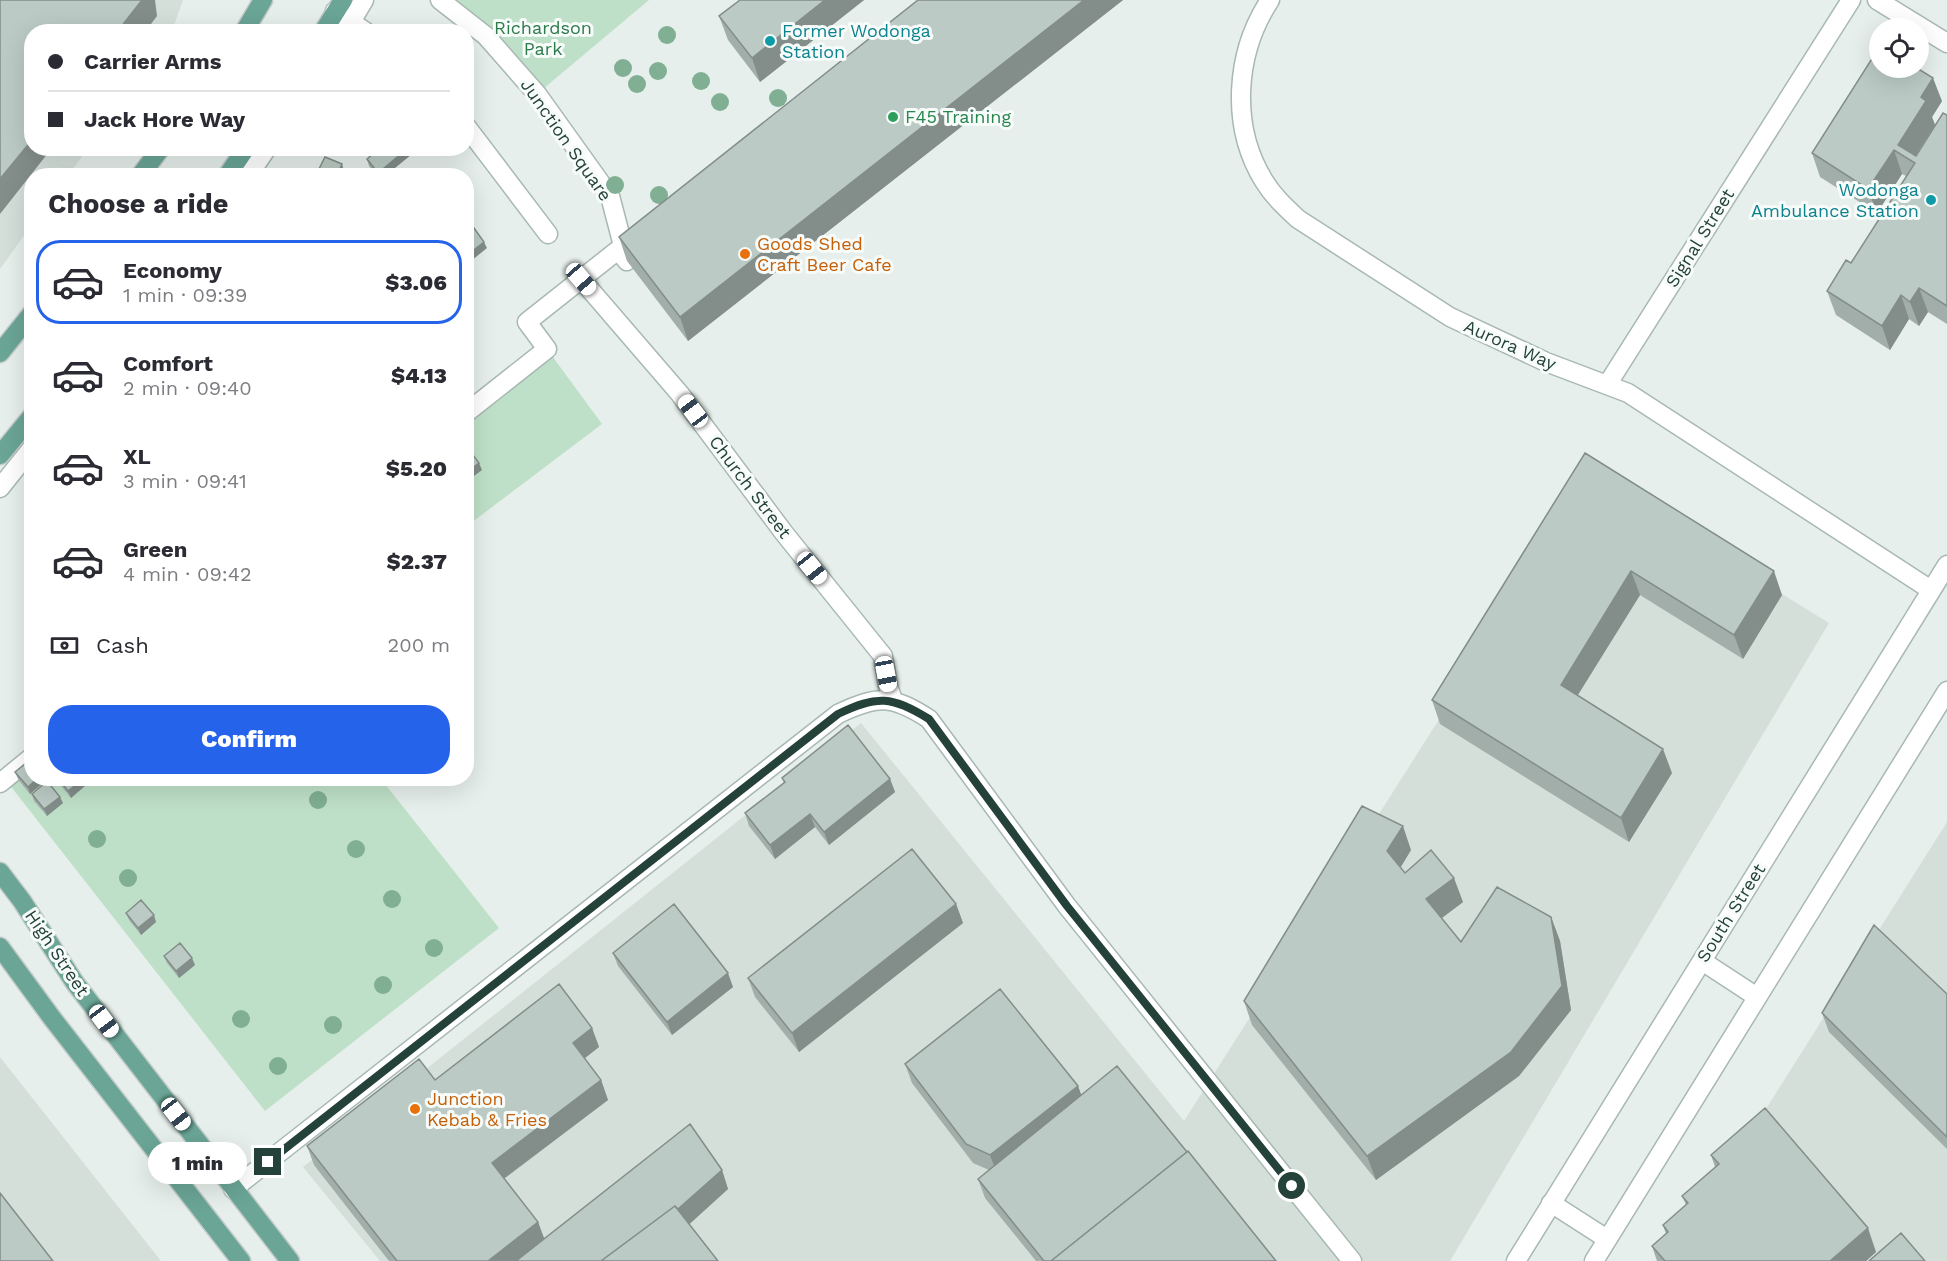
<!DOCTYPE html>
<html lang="en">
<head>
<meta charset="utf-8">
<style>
	:root { --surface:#fff; --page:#f2f2f3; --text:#2b2b33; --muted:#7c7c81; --line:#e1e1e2; --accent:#2563eb }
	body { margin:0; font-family:"Work Sans",sans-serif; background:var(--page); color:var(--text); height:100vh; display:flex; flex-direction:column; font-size:22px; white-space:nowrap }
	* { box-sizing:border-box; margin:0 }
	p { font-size:20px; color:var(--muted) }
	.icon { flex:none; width:33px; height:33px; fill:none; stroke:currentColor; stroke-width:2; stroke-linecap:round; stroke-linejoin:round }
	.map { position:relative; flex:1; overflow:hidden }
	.side { position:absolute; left:24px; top:168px; width:450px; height:618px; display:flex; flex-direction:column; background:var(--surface); border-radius:24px; box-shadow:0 6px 24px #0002 }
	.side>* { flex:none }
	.guide { position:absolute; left:24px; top:24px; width:450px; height:132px; border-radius:24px; box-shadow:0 6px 24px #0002; display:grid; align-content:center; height:132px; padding:0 24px; background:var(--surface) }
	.buttons { position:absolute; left:1869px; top:18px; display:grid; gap:12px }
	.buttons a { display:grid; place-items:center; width:60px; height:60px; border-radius:50%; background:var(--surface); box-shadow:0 6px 24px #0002; font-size:30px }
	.end { position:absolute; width:27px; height:27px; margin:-14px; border:8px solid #24423a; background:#fff; box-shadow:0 0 0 3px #fff }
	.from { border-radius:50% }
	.bubble { position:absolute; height:42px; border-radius:21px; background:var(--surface); box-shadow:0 6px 24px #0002; font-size:20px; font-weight:800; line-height:42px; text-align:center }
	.car { position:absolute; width:18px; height:36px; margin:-18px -9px; border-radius:8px; box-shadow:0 0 4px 2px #0007; background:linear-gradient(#fff 24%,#345 0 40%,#fff 0 76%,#345 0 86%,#fff 0) }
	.guide b { display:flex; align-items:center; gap:21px; height:57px; font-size:22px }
	.guide b+b { border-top:2px solid var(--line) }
	.guide i { width:15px; height:15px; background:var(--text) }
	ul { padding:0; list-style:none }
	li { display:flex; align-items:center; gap:18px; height:84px; margin:0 12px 9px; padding:0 12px; border:3px solid transparent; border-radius:24px }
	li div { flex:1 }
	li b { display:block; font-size:22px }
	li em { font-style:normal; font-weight:800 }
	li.on { border-color:var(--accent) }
	li>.icon { width:54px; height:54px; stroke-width:1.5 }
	h2 { padding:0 24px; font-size:27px; line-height:72px }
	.pay { display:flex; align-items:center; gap:15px; height:66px; padding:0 24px; font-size:22px }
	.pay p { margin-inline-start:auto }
	.primary-button { display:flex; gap:12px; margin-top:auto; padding:12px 24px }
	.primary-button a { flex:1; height:69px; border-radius:24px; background:var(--accent); color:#fff; font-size:24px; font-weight:800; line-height:69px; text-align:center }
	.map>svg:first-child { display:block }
	.built { fill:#d4dfda }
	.green { fill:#bfe0c8 }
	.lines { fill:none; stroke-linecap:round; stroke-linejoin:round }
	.minor-casing { stroke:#a8b8b2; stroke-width:21 }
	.major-casing { stroke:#c2cac8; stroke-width:21 }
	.minor { stroke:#fff; stroke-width:18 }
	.major { stroke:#6aa596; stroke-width:18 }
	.tree { fill:#80af93 }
	.wall { fill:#a1aea9 }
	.shaded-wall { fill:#838d89 }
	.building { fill:#bbcac4; stroke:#838d89; stroke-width:1.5 }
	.route { stroke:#24423a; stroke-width:8 }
	.culture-dot { fill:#0f9aa8; stroke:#f7fbf9; stroke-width:2 }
	.leisure-dot { fill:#2e9e5b; stroke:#f7fbf9; stroke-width:2 }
	.food-dot { fill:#e8710a; stroke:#f7fbf9; stroke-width:2 }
	.labels { text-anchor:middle; stroke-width:6; stroke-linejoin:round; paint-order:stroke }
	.park-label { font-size:18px; fill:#2d7a4b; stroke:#f7fbf9 }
	.culture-label { font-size:18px; fill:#0d838f; stroke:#f7fbf9; text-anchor:start }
	.leisure-label { font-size:18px; fill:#27864d; stroke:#f7fbf9; text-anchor:start }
	.street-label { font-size:18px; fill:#24423a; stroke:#f7fbf9 }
	.food-label { font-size:18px; fill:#c56008; stroke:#f7fbf9; text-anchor:start }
</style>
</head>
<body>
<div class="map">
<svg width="1947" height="1261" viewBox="0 0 1947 1261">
	<rect width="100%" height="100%" fill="#e6efeb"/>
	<!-- built -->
	<path class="built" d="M0,0h183l-11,31 -140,1v116l56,1 -20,26 -36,1 -1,50 -31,43z
		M1593,477l236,146 -379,638h-1070l-77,-94 558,-444 323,398z
		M1947,822v439h-277z
		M0,1057l161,204h-161z"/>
	<!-- green -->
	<path class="green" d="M440,0h209l-112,94z
		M547,349l55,75 -135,102v-113z
		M5,779h376l118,149 -234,183z"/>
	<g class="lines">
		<!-- minor casing -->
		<g class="minor-casing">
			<path id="minor" d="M440,0l46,36 35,40 16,18 73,102 17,65 -9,-11 -91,72 20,27 -81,64
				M1270,0c-35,53 -40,126 -6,181 9,15 21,26 34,38l152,98 96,45 82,31 303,197
				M1877,0l70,43
				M335,11l31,21
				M346,30l18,-30
				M466,126l82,108
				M248,176l19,-28
				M581,279l99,115 104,139 99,123 5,30 5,14
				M1607,385l244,-385
				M0,488l32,-40
				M0,783l32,-26
				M1702,961l55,36
				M233,1189l605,-475c40,-19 54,-19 91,5l138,187 285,355
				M1551,1203l56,36
				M1516,1261l431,-696
				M1594,1261l353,-570"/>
		</g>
		<!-- major casing -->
		<g class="major-casing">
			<path id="major" d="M244,32l19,-32
				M323,32l20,-32
				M140,176l21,-28
				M227,176l19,-28
				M0,353l32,-40
				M0,455l32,-39
				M0,872l22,29 53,82 215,278
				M0,947l52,71 189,243"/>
		</g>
		<!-- minor -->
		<use href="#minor" class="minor"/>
		<!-- major -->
		<use href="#major" class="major"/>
	</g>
	<!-- trees -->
	<g class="tree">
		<circle cx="667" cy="35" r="9"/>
		<circle cx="623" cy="68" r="9"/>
		<circle cx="658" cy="71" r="9"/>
		<circle cx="701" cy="81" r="9"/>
		<circle cx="637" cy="84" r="9"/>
		<circle cx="778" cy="98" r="9"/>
		<circle cx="720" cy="102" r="9"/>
		<circle cx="615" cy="185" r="9"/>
		<circle cx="659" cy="195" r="9"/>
		<circle cx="318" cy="800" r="9"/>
		<circle cx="97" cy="839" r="9"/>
		<circle cx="356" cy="849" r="9"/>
		<circle cx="128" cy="878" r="9"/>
		<circle cx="392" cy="899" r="9"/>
		<circle cx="434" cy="948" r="9"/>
		<circle cx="383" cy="985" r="9"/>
		<circle cx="241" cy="1019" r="9"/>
		<circle cx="333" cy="1025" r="9"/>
		<circle cx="278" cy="1066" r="9"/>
	</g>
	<!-- wall -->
	<path class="wall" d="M740,0h124l-104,82 -32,-42 -9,-24z
		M918,0h205l-435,341 -61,-80 -8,-24z
		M1942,101l-10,16 3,8 -20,30 32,-40v209l-19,-12 -9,14 -10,-7 -19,31 -54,-35 -9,-24 24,-28 55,-87 -4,-2 -25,39 -57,-36 -8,-24z
		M380,148h30l2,6 -27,22h-8l-8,-10 -2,-7z
		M1585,453l197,142 -39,64 -103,-64 -62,100 94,78 -43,69 -189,-118 -8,-24z
		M15,772l30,9 -15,13 -12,-15z
		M57,778h27l2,7 -15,13 -12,-15z
		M782,778l108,1 5,13 -66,53 -14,-18 -40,32 -26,-33 -4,-13 39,-30z
		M32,794l31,9 -16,13 -13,-15z
		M1411,850l-11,18 5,5 58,29 -21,16 19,24 90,-25 9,24 11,69 -52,66 -143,104 -124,-155 -8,-24z
		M956,904l7,19 -164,129 -44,-55 -7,-19z
		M126,913l30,9 -15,13 -12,-15z
		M613,953l120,34 -61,48 -54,-69z
		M164,956l31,9 -16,13 -12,-15z
		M1947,994v155l-118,-117 -7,-19z
		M592,1028l7,19 -15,11 17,22 7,20 -104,79 34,43 6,16 178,-68 6,19 -39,35 29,37h-329l-75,-96 -7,-19 128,-66z
		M905,1064l173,22 3,9 106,57 89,109h-240l-51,-63 -7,-19 11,-9 -16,-7 -61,-80z
		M1711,1155l165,97 -10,9h-209l-5,-15 14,-12 -3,-9 23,-20 -4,-9 33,-29z"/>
	<!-- shaded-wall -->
	<path class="shaded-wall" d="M142,0h13l2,16 -12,16h-28z
		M825,0h39l-104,82 -8,-24z
		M1084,0h39l-435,341 -8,-24z
		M1933,78l9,23 -10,16 3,8 -23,36 -14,-16 23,-48z
		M32,140v8h20l-52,66v-35z
		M363,148h10l-8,7z
		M408,148h2l2,6 -27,22h-6l-1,-3z
		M1894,150l8,24 -25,39 -9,-24z
		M342,164l2,7 -1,5h-6z
		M484,242l3,6 -21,17v-9z
		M1919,288l9,24 -9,14 -9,-24z
		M1901,295l8,24 -19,31 -8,-24z
		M479,463l3,7 -16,12v-9z
		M1631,571l9,24 -71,114 -8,-24z
		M1774,571l8,24 -39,64 -9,-24z
		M1663,749l9,24 -43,69 -8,-24z
		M38,778h7v3l-15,13 -2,-7z
		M84,778l2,7 -15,13 -3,-7z
		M890,779l5,13 -66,53 -5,-13z
		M60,797l3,6 -16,13 -3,-7z
		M810,814l5,13 -40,32 -5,-14z
		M1403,826l8,24 -15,25 -9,-24z
		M1454,878l9,24 -28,21 -9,-24z
		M956,904l7,19 -164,129 -7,-19z
		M154,915l2,7 -15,13 -3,-7z
		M1551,917l9,24 11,69 -52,66 -143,104 -9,-24z
		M192,958l3,7 -16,13 -3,-7z
		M728,973l5,14 -61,48 -5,-13z
		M592,1028l7,19 -19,15 -7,-19z
		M601,1080l7,20 -109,82 -7,-19z
		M1078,1086l7,19 -88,69 -7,-19z
		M722,1170l6,19 -45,41 -74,31z
		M538,1222l7,19 -26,20h-31z
		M1868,1228l8,24 -10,9h-36z"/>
	<!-- building -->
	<path class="building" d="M0,0h142l-25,32h-85v108l-32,39z
		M740,0h85l-73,58 -33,-42z
		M918,0h166l-404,317 -61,-80z
		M1880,46v22h37l16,10 -12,19 5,4 -28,44 18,11 27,-43 4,2v191l-28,-18 -9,14 -9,-7 -19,31 -55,-35 19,-31 5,3 64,-100 -21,-13 -26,39 -56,-36z
		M380,148h28l-30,25 -11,-14z
		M325,157l17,7 -5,12 -21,-1z
		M474,228l10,14 -18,14v-22z
		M467,447l12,16 -13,10v-25z
		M1585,453l189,118 -40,64 -103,-64 -70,114 102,64 -42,69 -189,-118z
		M848,725l42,54 -66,53 -14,-18 -40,31 -25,-32 40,-31 -3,-4z
		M31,759l1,19h6l-10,9 -13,-15z
		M58,778h26l-16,13z
		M47,781l13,16 -16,12 -12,-15z
		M1362,806l41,20 -16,25 18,22 26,-23 23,28 -28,21 35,43 36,-55 54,30 11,69 -51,66 -144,104 -123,-155z
		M912,849l44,55 -164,129 -44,-55z
		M141,900l13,15 -16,13 -12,-15z
		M674,904l54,69 -61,49 -54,-69z
		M1874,925l73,69v143l-125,-124z
		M180,943l12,15 -16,13 -12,-15z
		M559,984l33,44 -19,15 28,37 -109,83 46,59 -50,39h-91l-90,-115 112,-87 16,21z
		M1000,989l78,97 -88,69 -24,-11 -61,-80z
		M1117,1066l70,86 -136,109h-7l-66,-82z
		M1765,1108l103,120 -38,33h-165l-13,-15 16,-14 -5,-7 25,-22 -6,-7 37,-32 -8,-9z
		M690,1124l32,46 -44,39 -3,-3 -74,55h-85z
		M1188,1151l88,110h-225z
		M0,1193l53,68h-53z
		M675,1206l43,55h-117z
		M1901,1233l24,28h-56z"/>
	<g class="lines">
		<!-- route -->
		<path class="route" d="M268,1162l570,-448c39,-19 54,-18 91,5l138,187 225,280"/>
	</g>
	<!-- markers -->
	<g class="culture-dot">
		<circle cx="770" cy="41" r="6"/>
		<circle cx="1931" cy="200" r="6"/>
	</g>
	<circle class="leisure-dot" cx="893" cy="117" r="6"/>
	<g class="food-dot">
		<circle cx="745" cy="254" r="6"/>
		<circle cx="415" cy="1109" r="6"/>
	</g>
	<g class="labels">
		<!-- park labels -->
		<g class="park-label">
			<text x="543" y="34">Richardson<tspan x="543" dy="21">Park</tspan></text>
		</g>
		<!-- culture labels -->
		<g class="culture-label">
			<text x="782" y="37">Former Wodonga<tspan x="782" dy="21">Station</tspan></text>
			<text x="1919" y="196" text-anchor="end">Wodonga<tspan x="1919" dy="21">Ambulance Station</tspan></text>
		</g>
		<!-- leisure labels -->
		<g class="leisure-label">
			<text x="905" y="123">F45 Training</text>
		</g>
		<!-- street labels -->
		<g class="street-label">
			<text transform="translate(566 140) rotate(55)" y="6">Junction Square</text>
			<text transform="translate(1700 238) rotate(-58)" y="6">Signal Street</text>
			<text transform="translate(1510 345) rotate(24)" y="6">Aurora Way</text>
			<text transform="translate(750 487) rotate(53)" y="6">Church Street</text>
			<text transform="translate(1731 913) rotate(-58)" y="6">South Street</text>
			<text transform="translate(57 953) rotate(56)" y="6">High Street</text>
		</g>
		<!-- food labels -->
		<g class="food-label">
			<text x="757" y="250">Goods Shed<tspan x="757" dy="21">Craft Beer Cafe</tspan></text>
			<text x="427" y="1105">Junction<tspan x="427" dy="21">Kebab &amp; Fries</tspan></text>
		</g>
	</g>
</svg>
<div class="buttons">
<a><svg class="icon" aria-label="locate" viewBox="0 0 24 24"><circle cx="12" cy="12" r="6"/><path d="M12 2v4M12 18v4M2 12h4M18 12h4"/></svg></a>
</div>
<i class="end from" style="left:1292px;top:1186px"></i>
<i class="end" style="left:268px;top:1162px"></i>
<div class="bubble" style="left:148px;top:1142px;width:99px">1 min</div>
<i class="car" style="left:581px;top:279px;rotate:139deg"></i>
<i class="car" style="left:693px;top:411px;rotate:323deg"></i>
<i class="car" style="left:812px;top:568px;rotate:141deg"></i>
<i class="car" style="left:886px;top:674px;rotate:169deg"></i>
<i class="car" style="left:104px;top:1021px;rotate:143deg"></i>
<i class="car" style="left:176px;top:1114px;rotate:142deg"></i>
<div class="guide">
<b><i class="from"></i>Carrier Arms</b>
<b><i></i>Jack Hore Way</b>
</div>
<section class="side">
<h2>Choose a ride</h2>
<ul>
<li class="on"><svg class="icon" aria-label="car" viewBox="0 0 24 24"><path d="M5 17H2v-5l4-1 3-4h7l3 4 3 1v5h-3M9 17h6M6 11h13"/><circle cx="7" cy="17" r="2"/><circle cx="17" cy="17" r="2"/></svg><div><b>Economy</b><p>1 min · 09:39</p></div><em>$3.06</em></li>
<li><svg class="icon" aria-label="car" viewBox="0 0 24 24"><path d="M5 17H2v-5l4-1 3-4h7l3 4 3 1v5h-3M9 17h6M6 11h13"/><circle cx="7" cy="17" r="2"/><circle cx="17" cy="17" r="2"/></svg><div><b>Comfort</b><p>2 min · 09:40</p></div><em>$4.13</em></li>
<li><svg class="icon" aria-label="car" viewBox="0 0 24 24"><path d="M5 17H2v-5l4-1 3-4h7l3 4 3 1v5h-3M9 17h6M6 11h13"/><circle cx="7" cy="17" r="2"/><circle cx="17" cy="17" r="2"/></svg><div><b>XL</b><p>3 min · 09:41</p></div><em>$5.20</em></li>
<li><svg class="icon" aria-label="car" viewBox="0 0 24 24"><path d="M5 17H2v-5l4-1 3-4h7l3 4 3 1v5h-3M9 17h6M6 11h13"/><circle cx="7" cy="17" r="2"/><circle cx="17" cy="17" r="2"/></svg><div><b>Green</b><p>4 min · 09:42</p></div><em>$2.37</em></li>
</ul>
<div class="pay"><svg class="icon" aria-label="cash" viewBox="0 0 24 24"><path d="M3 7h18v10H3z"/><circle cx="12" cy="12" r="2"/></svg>Cash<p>200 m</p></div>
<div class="primary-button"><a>Confirm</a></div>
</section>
</div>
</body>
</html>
